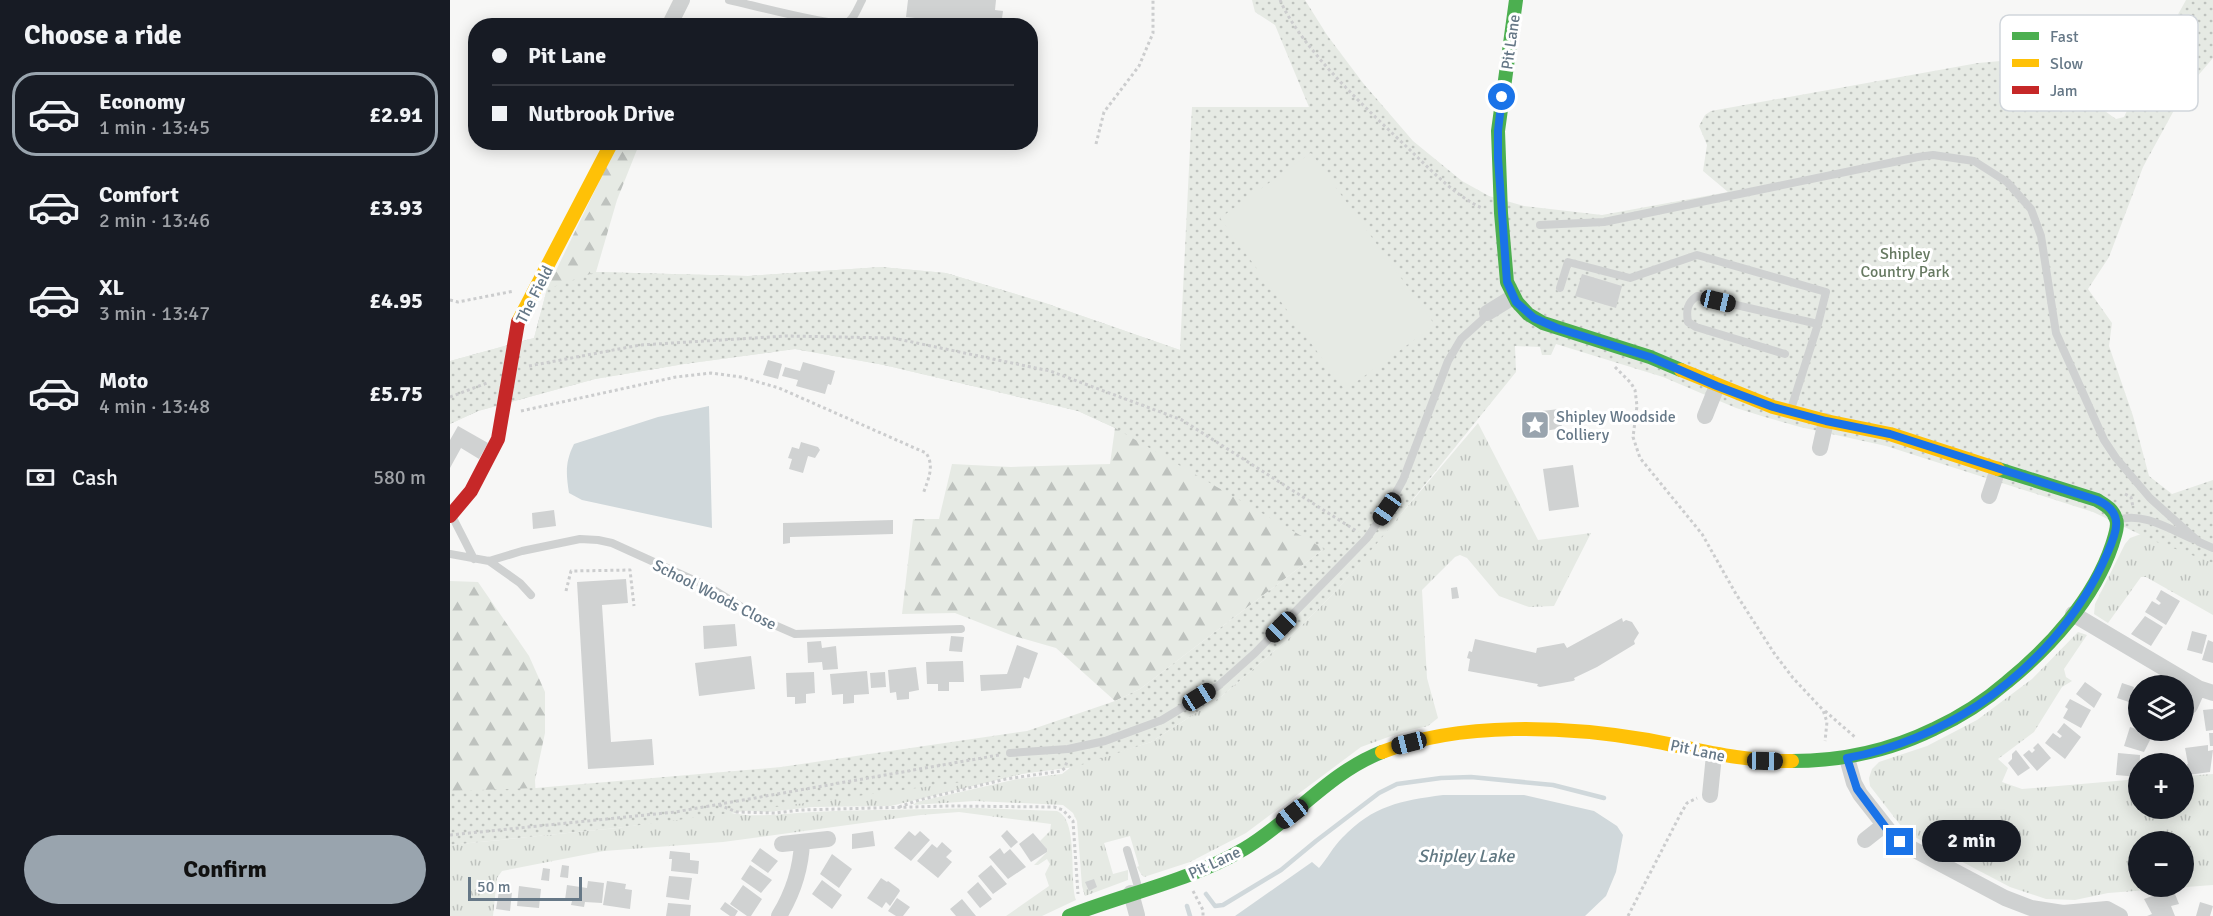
<!DOCTYPE html>
<html lang="en">
<head>
<meta charset="utf-8">
<style>
	:root { --surface:#171b24; --page:#242831; --text:#f1f3f6; --muted:#9ea1a6; --line:#363941; --accent:#99a4ae }
	body { margin:0; font-family:Signika,sans-serif; background:var(--page); color:var(--text); height:100vh; display:flex; flex-direction:column; font-size:22px; white-space:nowrap }
	* { box-sizing:border-box; margin:0 }
	p { font-size:20px; color:var(--muted) }
	.icon { flex:none; width:33px; height:33px; fill:none; stroke:currentColor; stroke-width:2; stroke-linecap:round; stroke-linejoin:round }
	.map { position:relative; flex:1; overflow:hidden }
	.drawer { display:flex; flex-direction:column; background:var(--surface); width:450px }
	.drawer>* { flex:none }
	.hud { position:absolute; left:18px; top:18px; width:570px; height:132px; border-radius:24px; box-shadow:0 3px 15px #0003; display:grid; align-content:center; height:132px; padding:0 24px; background:var(--surface) }
	.buttons { position:absolute; left:1678px; top:675px; display:grid; gap:12px }
	.buttons a { display:grid; place-items:center; width:66px; height:66px; border-radius:50%; background:var(--surface); box-shadow:0 3px 15px #0003; font-size:30px }
	.scale { position:absolute; left:18px; bottom:15px; width:114px; box-sizing:border-box; padding-left:6px; border:3px solid #667887; border-top:0; font-size:16px; line-height:21px; white-space:nowrap; color:#667887; -webkit-text-stroke:4px #fff; paint-order:stroke }
	.end { position:absolute; width:27px; height:27px; margin:-14px; border:8px solid #1a73e8; background:#fff; box-shadow:0 0 0 3px #fff }
	.from { border-radius:50% }
	.bubble { position:absolute; height:42px; border-radius:21px; background:var(--surface); box-shadow:0 3px 15px #0003; font-size:20px; font-weight:700; line-height:42px; text-align:center }
	.car { position:absolute; width:18px; height:36px; margin:-18px -9px; border-radius:8px; box-shadow:0 0 4px 2px #0007; background:linear-gradient(#222 24%,#8ab4d8 0 40%,#222 0 76%,#8ab4d8 0 86%,#222 0) }
	.hud b { display:flex; align-items:center; gap:21px; height:57px; font-size:22px }
	.hud b+b { border-top:2px solid var(--line) }
	.hud i { width:15px; height:15px; background:var(--text) }
	ul { padding:0; list-style:none }
	li { display:flex; align-items:center; gap:18px; height:84px; margin:0 12px 9px; padding:0 12px; border:3px solid transparent; border-radius:24px }
	li div { flex:1 }
	li b { display:block; font-size:22px }
	li em { font-style:normal; font-weight:700 }
	li.selected { border-color:var(--accent) }
	li>.icon { width:54px; height:54px; stroke-width:1.5 }
	h2 { padding:0 24px; font-size:27px; line-height:72px }
	.pay { display:flex; align-items:center; gap:15px; height:66px; padding:0 24px; font-size:22px }
	.pay p { margin-inline-start:auto }
	.button { display:flex; gap:12px; margin-top:auto; padding:12px 24px }
	.button a { flex:1; height:69px; border-radius:36px; background:var(--accent); color:#111; font-size:24px; font-weight:700; line-height:69px; text-align:center }
	main { display:flex; flex:1; min-height:0 }
	.map>svg:first-child { display:block }
	.grass { fill:url(#grass-tufts); fill-rule:evenodd }
	.forest { fill:url(#forest-firs) }
	.park { fill:url(#park-dots) }
	.pitch { fill:#e6eae4 }
	.water { fill:#d0d8db }
	.lines { fill:none; stroke-linecap:round; stroke-linejoin:round }
	.stream { stroke:#d0d8db; stroke-width:4.5 }
	.building { fill:#d0d2d2 }
	.path { stroke:#cccdce; stroke-width:3; stroke-dasharray:3 3; stroke-linecap:butt }
	.lane { stroke:#cfd1d1; stroke-width:8 }
	.street { stroke:#cfd1d1; stroke-width:16 }
	.fast { stroke:#4caf50; stroke-width:14 }
	.slow { stroke:#ffc107; stroke-width:14 }
	.jam { stroke:#c62828; stroke-width:14 }
	.route { stroke:#1a73e8; stroke-width:8 }
	.labels { text-anchor:middle; stroke-width:6; stroke-linejoin:round; paint-order:stroke }
	.street-label { font-size:16px; fill:#667887; stroke:#fff }
	.park-label { font-size:16px; fill:#667961; stroke:#fff }
	.poi-label { font-size:16px; fill:#667887; stroke:#fff; text-anchor:start }
	.water-label { font-size:18px; font-style:italic; fill:#627983; stroke:#fff }
	.key { fill:#fff; stroke:#d1d6db; stroke-width:1.5 }
	.key-label { font-size:16px; fill:#667887 }
</style>
</head>
<body>
<main>
<section class="drawer">
<h2>Choose a ride</h2>
<ul>
<li class="selected"><svg class="icon" aria-label="car" viewBox="0 0 24 24"><path d="M5 17H2v-5l4-1 3-4h7l3 4 3 1v5h-3M9 17h6M6 11h13"/><circle cx="7" cy="17" r="2"/><circle cx="17" cy="17" r="2"/></svg><div><b>Economy</b><p>1 min · 13:45</p></div><em>£2.91</em></li>
<li><svg class="icon" aria-label="car" viewBox="0 0 24 24"><path d="M5 17H2v-5l4-1 3-4h7l3 4 3 1v5h-3M9 17h6M6 11h13"/><circle cx="7" cy="17" r="2"/><circle cx="17" cy="17" r="2"/></svg><div><b>Comfort</b><p>2 min · 13:46</p></div><em>£3.93</em></li>
<li><svg class="icon" aria-label="car" viewBox="0 0 24 24"><path d="M5 17H2v-5l4-1 3-4h7l3 4 3 1v5h-3M9 17h6M6 11h13"/><circle cx="7" cy="17" r="2"/><circle cx="17" cy="17" r="2"/></svg><div><b>XL</b><p>3 min · 13:47</p></div><em>£4.95</em></li>
<li><svg class="icon" aria-label="car" viewBox="0 0 24 24"><path d="M5 17H2v-5l4-1 3-4h7l3 4 3 1v5h-3M9 17h6M6 11h13"/><circle cx="7" cy="17" r="2"/><circle cx="17" cy="17" r="2"/></svg><div><b>Moto</b><p>4 min · 13:48</p></div><em>£5.75</em></li>
</ul>
<div class="pay"><svg class="icon" aria-label="cash" viewBox="0 0 24 24"><path d="M3 7h18v10H3z"/><circle cx="12" cy="12" r="2"/></svg>Cash<p>580 m</p></div>
<div class="button"><a>Confirm</a></div>
</section>
<div class="map">
<svg width="1763" height="916" viewBox="0 0 1763 916">
	<defs>
		<pattern id="grass-tufts" width="24" height="20" patternUnits="userSpaceOnUse" patternTransform="scale(1.5)"><rect width="24" height="20" fill="#e6eae4"/><path d="M3 7l-1-3M5 7V3M7 7l1-3M15 17l-1-3M17 17v-4M19 17l1-3" fill="none" stroke="#bec2be"/></pattern>
		<pattern id="forest-firs" width="22" height="20" patternUnits="userSpaceOnUse" patternTransform="scale(1.5)"><rect width="22" height="20" fill="#e6eae4"/><path d="M5 1l3.5 6h-7zM16 11l3.5 6h-7z" fill="#bec2be"/></pattern>
		<pattern id="park-dots" width="8" height="8" patternUnits="userSpaceOnUse" patternTransform="scale(1.5)"><rect width="8" height="8" fill="#e6eae4"/><path d="M2 2h.1M6 6h.1" fill="none" stroke="#bec2be" stroke-width="1.8" stroke-linecap="round"/></pattern>
	</defs>
	<rect width="100%" height="100%" fill="#f7f7f6"/>
	<!-- grass -->
	<path class="grass" d="M1028,423l60,117 53,-7 -37,73 -25,1 -30,-11 -32,-38 -7,-3 -5,2 -33,33 5,88 11,40 -10,8 -26,6 -41,15 -115,86 -56,29 -46,15 -3,-3 -4,-7 2,-1 -9,-30 -26,7 9,31 15,-4v10l-43,16 -3,-10 -5,-65 -4,-8 -10,-8 -88,-4 -62,4 4,-3 100,-23 45,-5 9,-7 80,-25 71,-46 66,-57 48,-48z
		M1691,534l72,28v53l-67,-38h-5l-33,46 -14,-9 1,-10 30,-60 5,-6z
		M1628,632l9,3 -23,34 2,8 6,4 -10,6 -28,45 -36,27 10,9 -6,14 20,7 117,-10v29h45v-32l29,-2v111l-105,8 -33,7 -29,-1 -36,-12 -99,-52 -10,-9 -31,-40 -1,-8 3,-9 7,-7 48,-16 50,-26 55,-41zM1689,842h45v44h-45z
		M576,773l-135,33 -79,1 -44,5 -27,-2z
		M526,808l81,3c22,9 12,67 19,89l-34,16h-36l43,-30 -4,-12 5,-10 -3,-5 -9,6h-4l13,-13 -1,-4 -6,-7 10,-10 1,-7 -92,-12 -38,3 -198,27 -119,9 -102,20 -5,7 -4,38h-43v-71l167,-17 109,-16c29,7 58,1 88,0 53,-3 108,-2 162,-4z"/>
	<!-- forest -->
	<path class="forest" d="M190,142l-23,58 -21,72 152,4 133,-9 65,6 96,29 138,48 144,199 -184,140 -25,12 -59,-53 -45,-13 -56,-22 -53,1 11,-95h26l13,-55 59,3 99,-3 5,-36 -37,-17 -194,-46 -89,-16 -111,15 -89,15 -117,32 -28,13v-63l84,-23 13,-49 71,-146z
		M0,581l28,1 51,74 16,36v41l-10,47 1,22 -86,11z"/>
	<!-- park -->
	<path class="park" d="M802,0h53l22,35 36,48 50,58 49,40 27,15 35,10 78,9 126,-23 -25,-21 4,-26 -8,-19 6,-11 6,-4 267,-48 34,-3 15,3 35,-1c8,6 9,12 14,19 11,15 25,28 40,38l8,-2 15,-32 47,-85h27v58l-29,34 -41,75 -34,90 -21,32 24,34 -3,23 24,70 16,60 23,18 41,-14v83l-59,-22 -61,-29 -207,-66 -86,-19 -35,-10 -29,-9 -73,-31 -107,-33 -5,11h-9l-2,-8 -25,-1 1,26 -132,163 -48,56 -48,48 -66,57 -71,46 -76,25 -458,61 -167,17v-54l86,-3 245,-21 246,-36 88,-30 25,-12 184,-140 -209,-121 -37,-17 -194,-46 -89,-16 -111,15 -89,15 -117,32 -28,13v-63l84,-23 13,-49 49,-17 152,4 133,-9 65,6 96,29 138,48 12,-243h117l-34,-82 -20,-13z"/>
	<!-- pitch -->
	<path class="pitch" d="M861,153l124,172 -90,65 -125,-172z"/>
	<!-- water -->
	<path class="water" d="M259,406l3,122 -130,-28 -13,-7c-3,-19 -4,-31 5,-49l84,-27z
		M993,795h81l70,16 23,15 6,9 -7,37 -10,24 -21,20h-350l77,-54 7,6c8,-9 14,-21 23,-30 32,-33 58,-37 101,-43z"/>
	<g class="lines">
		<!-- stream -->
		<path class="stream" d="M756,894l9,12 8,-1 58,-35 35,-29 63,-48 18,-9 44,-6 30,-1 82,8 51,13
			M737,906l3,10"/>
	</g>
	<!-- building -->
	<path class="building" d="M458,0h88l-1,10 8,1 -2,15 -19,-1v-5l-22,-2v5l-54,-6z
		M1132,274l40,12 -6,22 -41,-12z
		M318,360l14,4 -4,15 -15,-4z
		M353,362l32,9 -4,14 -3,-1 -3,10 -29,-8 2,-6 -16,-4 3,-9 15,4z
		M1109,409l3,19 -17,3 -3,-20z
		M8,426l30,17 -9,16 -18,-11 -11,20v-28z
		M351,442l17,5 2,3 -5,8 -7,-2 -5,17 -14,-4 3,-10 -4,-1 4,-11 7,2z
		M1123,465l6,42 -30,4 -6,-42z
		M104,510l2,16 -23,3 -1,-16z
		M443,520v14l-103,3v6l-7,1v-21z
		M176,579l2,24 -26,2 9,137 41,-3 2,26 -66,4 -11,-187z
		M1007,587l2,11 -7,1 -1,-11z
		M1711,590l19,11 -14,24 -21,-13 7,-11 7,4 2,-2 -5,-4z
		M1695,616l18,11 -12,19 -20,-12z
		M1172,618l1,4 3,-2 6,2 7,11 -5,8 1,3 -38,23 -23,11 1,2 -2,1 -33,6 -3,-1 1,-2 -70,-13 2,-12 -3,-1 2,-7 3,1 3,-13 61,14 1,-5 27,-5 3,5z
		M285,624l2,22 -33,3 -1,-23z
		M1742,631l15,4 -5,19 -15,-4z
		M501,636l13,1 -2,15 -13,-1z
		M1758,640l5,2v21l-11,-3z
		M371,641l1,7 14,-2 2,23 -15,1 -1,-8 -14,1 -1,-21z
		M567,645l21,8 -9,26 -5,-2 -3,11 -40,3 -1,-16 27,-1z
		M301,656l4,33 -56,7 -4,-33z
		M513,661l1,21h-15v9h-11v-7h-11l-1,-22z
		M466,667l3,23 -10,2v7l-12,1 -1,-8 -6,1 -2,-23z
		M417,671l2,23 -15,1v8l-11,1v-10l-11,1 -2,-21z
		M364,672l1,21 -9,1v9l-11,1v-7h-8l-1,-24z
		M435,672l1,15 -15,1 -1,-15z
		M1635,682l17,12 -8,14 -18,-14z
		M1672,683l12,4 -5,15 -12,-4z
		M1620,699l21,11 -10,18 -18,-10 5,-9 -3,-2z
		M1689,706v20l-6,-2z
		M1763,709v21l-7,1 -3,-21z
		M1614,723l17,14 -16,22 -20,-16 8,-10 7,5 2,-2 -5,-4z
		M1680,727l23,7 -9,18 -20,-6z
		M1759,733h4v13h-3z
		M1588,743l13,15 -14,13 -14,-16 6,-5 3,3 3,-3 -2,-2z
		M1758,745v6l5,-1 -3,22 -22,3 -1,-11h1l-3,-16z
		M1566,750l14,18 -12,8 -10,-13 4,-4v-5z
		M1668,753l22,2 -1,22 -23,-2z
		M557,830l11,12 -7,6 -10,-12z
		M423,831l2,15 -23,3v-15z
		M459,831l6,5 5,-5 10,9 -19,21 -17,-13z
		M583,833l14,16v3l-16,10 -12,-18z
		M1484,837l6,3 -2,5 -7,-3z
		M492,842l10,9 -6,6 6,5 -14,16 -21,-17 15,-17 5,4z
		M310,848l18,13 -10,12 -17,-12z
		M550,848l4,6 6,-5 16,18 -18,12 -19,-22z
		M220,851l20,2v7l9,1 -1,13 -27,-3 1,-12h-3z
		M382,854l20,15 -13,19 -19,-14z
		M112,865l7,1 -1,12 -8,-1z
		M300,865l22,15 -11,13 -20,-14z
		M541,865l16,19 -14,10 -15,-18z
		M93,868l7,1 -1,12 -8,-1z
		M219,876l23,2 -3,22 -23,-3z
		M431,878l6,4 1,-1 11,8 1,2 -10,15 -4,-4 -4,6 -15,-10z
		M644,879l3,8 -8,4 -4,-9z
		M372,880l20,15 -10,14 -20,-15z
		M138,881l16,2 -2,20 -17,-1 -1,5 -13,-2 1,-4 -7,-1 2,-15 20,3z
		M157,881l19,3 -1,5 7,1 -2,19 -27,-4z
		M528,882l14,17 -12,9 -13,-16z
		M293,885l19,14 -11,17h-4l-17,-12z
		M69,886l22,3 -2,19 -22,-2z
		M49,891l13,1 -2,19 -14,-2z
		M1716,891l2,5 7,-2 4,10 -8,2 4,10h-28l5,-2 -8,-15z
		M447,898l13,9 -7,9h-7l-8,-5z
		M512,899l14,17h-20l-6,-7z
		M275,902l13,9 -3,5h-5l-10,-7z
		M1750,902l13,4 -3,10h-14z
		M218,903l23,2 -1,11h-24z"/>
	<g class="lines">
		<!-- path -->
		<path class="path" d="M830,0c22,50 90,112 130,150 22,21 44,45 72,58
			M646,144l8,-32 35,-46 14,-33v-33
			M0,300l8,2 56,-11
			M79,366l111,-21 146,-9 107,2 157,33 132,49 176,112
			M1165,367l16,16 4,7 2,16 -4,31 7,21 62,76 34,60 38,59 19,25 30,32 4,12 -2,19
			M0,397l37,-14
			M71,411l155,-34 35,-4 30,4 38,11 147,65c9,13 2,27 -3,41
			M1675,494l6,3 2,10
			M116,591l5,-20 59,-1 4,36
			M1375,711l31,27
			M269,805l18,7 38,1 26,-3 147,-4 106,1 9,3 10,11 5,73
			M449,807l20,-7 87,-21 55,-8 4,-3 2,-7
			M0,835l225,-23 324,-57
			M743,891l10,19v6
			M1178,916l52,-101 7,-12 10,-5"/>
		<!-- lane -->
		<path class="lane" d="M279,0c19,4 105,27 117,23 8,-3 12,-16 16,-23
			M1090,225l64,-3 314,-65 15,-2 41,6 33,21 24,27 10,27 15,97 48,107 12,18 34,40 49,44 14,6
			M1110,288l8,-26 62,16 67,-23 129,37 -8,32 -27,85
			M1335,354l-89,-27 -8,-5c-2,-12 -1,-19 9,-26l121,28
			M2,516l22,43
			M1667,520c25,-9 54,10 76,19
			M0,554l39,7 33,-10 58,-12 18,1 14,3 97,44 54,33 32,14 166,-5
			M39,561l31,22 11,12
			M560,753l58,-4 37,-8 57,-21 56,-34 37,-33 112,-115 20,-29 16,-29 45,-119 13,-22 21,-19 5,-7
			M677,850l12,40"/>
		<!-- street -->
		<path class="street" d="M219,26l13,-26
			M1037,313l26,-16
			M1255,416l12,-30
			M1370,448l6,-27
			M1539,496l9,-27
			M1623,614l125,74 15,5
			M1740,706l8,-18
			M1397,758l7,25 6,11 33,42 16,11 96,51 26,10 32,5 44,-4 13,7
			M1260,795l4,-40
			M1415,840l19,-15
			M332,844l46,-5
			M681,893l6,22
			M329,916c14,-23 22,-48 23,-74"/>
		<!-- fast -->
		<path class="fast" d="M1066,0l-18,131 3,82 6,69 10,20 11,12 15,9 107,34 31,13
			M1342,761c50,0 97,-10 142,-32 26,-12 51,-28 73,-47 43,-35 87,-83 105,-137 2,-7 7,-19 4,-26 -3,-10 -11,-14 -19,-19l-99,-31
			M619,916c58,-23 121,-35 175,-67 49,-29 84,-76 138,-97"/>
		<!-- slow -->
		<path class="slow" d="M68,322l94,-180
			M1231,370l92,37 53,14 64,13 108,35
			M932,752c78,-31 185,-26 266,-12 48,9 95,22 144,21"/>
		<!-- jam -->
		<path class="jam" d="M0,516l21,-25 27,-52 20,-117"/>
	</g>
	<g class="lines">
		<!-- route -->
		<path class="route" d="M1052,97l-4,34v27l9,124 9,20 18,16 23,10 93,29 67,29 56,21 53,14 64,13 207,66c28,12 20,32 10,54 -26,61 -74,114 -129,151 -38,25 -86,45 -131,53l10,31 32,43 11,10"/>
	</g>
	<!-- icons -->
	<defs>
		<g id="sight-square" transform="scale(1.5)"><rect x="-9" y="-9" width="18" height="18" rx="4" fill="#99a4ae" stroke="#fff"/><path d="M0-6L1.8-2.2L6-1.7L2.9 1.2L3.7 5.4L0 3.3L-3.7 5.4L-2.9 1.2L-6-1.7L-1.8-2.2Z" fill="#fff"/></g>
	</defs>
	<g fill-rule="evenodd">
		<use href="#sight-square" x="1085" y="425"/>
	</g>
	<g class="labels">
		<!-- street labels -->
		<g class="street-label">
			<text transform="translate(1060 42) rotate(-82)" y="6">Pit Lane</text>
			<text transform="translate(84 294) rotate(-63)" y="6">The Field</text>
			<text transform="translate(265 594) rotate(27)" y="6">School Woods Close</text>
			<text transform="translate(1248 750) rotate(12)" y="6">Pit Lane</text>
			<text transform="translate(764 862) rotate(-25)" y="6">Pit Lane</text>
		</g>
		<!-- park labels -->
		<g class="park-label">
			<text x="1455" y="259">Shipley<tspan x="1455" dy="18">Country Park</tspan></text>
		</g>
		<!-- poi labels -->
		<g class="poi-label">
			<text x="1106" y="422">Shipley Woodside<tspan x="1106" dy="18">Colliery</tspan></text>
		</g>
		<!-- water labels -->
		<g class="water-label">
			<text x="1016" y="862">Shipley Lake</text>
		</g>
	</g>
	<!-- legend -->
	<rect x="1550" y="15" width="198" height="96" rx="9" class="key"/>
	<rect x="1562" y="32" width="27" height="8" fill="#4caf50"/>
	<rect x="1562" y="59" width="27" height="8" fill="#ffc107"/>
	<rect x="1562" y="86" width="27" height="8" fill="#c62828"/>
	<g class="key-label">
		<text x="1600" y="42">Fast</text>
		<text x="1600" y="69">Slow</text>
		<text x="1600" y="96">Jam</text>
	</g>
</svg>
<div class="buttons">
<a><svg class="icon" aria-label="layers" viewBox="0 0 24 24"><path d="M12 4l9 5-9 5-9-5zM3 14l9 5 9-5"/></svg></a>
<a>+</a>
<a>−</a>
</div>
<div class="scale">50 m</div>
<i class="end from" style="left:1052px;top:97px"></i>
<i class="end" style="left:1450px;top:842px"></i>
<div class="bubble" style="left:1472px;top:820px;width:99px">2 min</div>
<i class="car" style="left:1268px;top:301px;rotate:103deg"></i>
<i class="car" style="left:937px;top:509px;rotate:215deg"></i>
<i class="car" style="left:831px;top:627px;rotate:225deg"></i>
<i class="car" style="left:749px;top:697px;rotate:58deg"></i>
<i class="car" style="left:959px;top:743px;rotate:256deg"></i>
<i class="car" style="left:1315px;top:761px;rotate:91deg"></i>
<i class="car" style="left:842px;top:814px;rotate:232deg"></i>
<div class="hud">
<b><i class="from"></i>Pit Lane</b>
<b><i></i>Nutbrook Drive</b>
</div>
</div>
</main>
</body>
</html>
